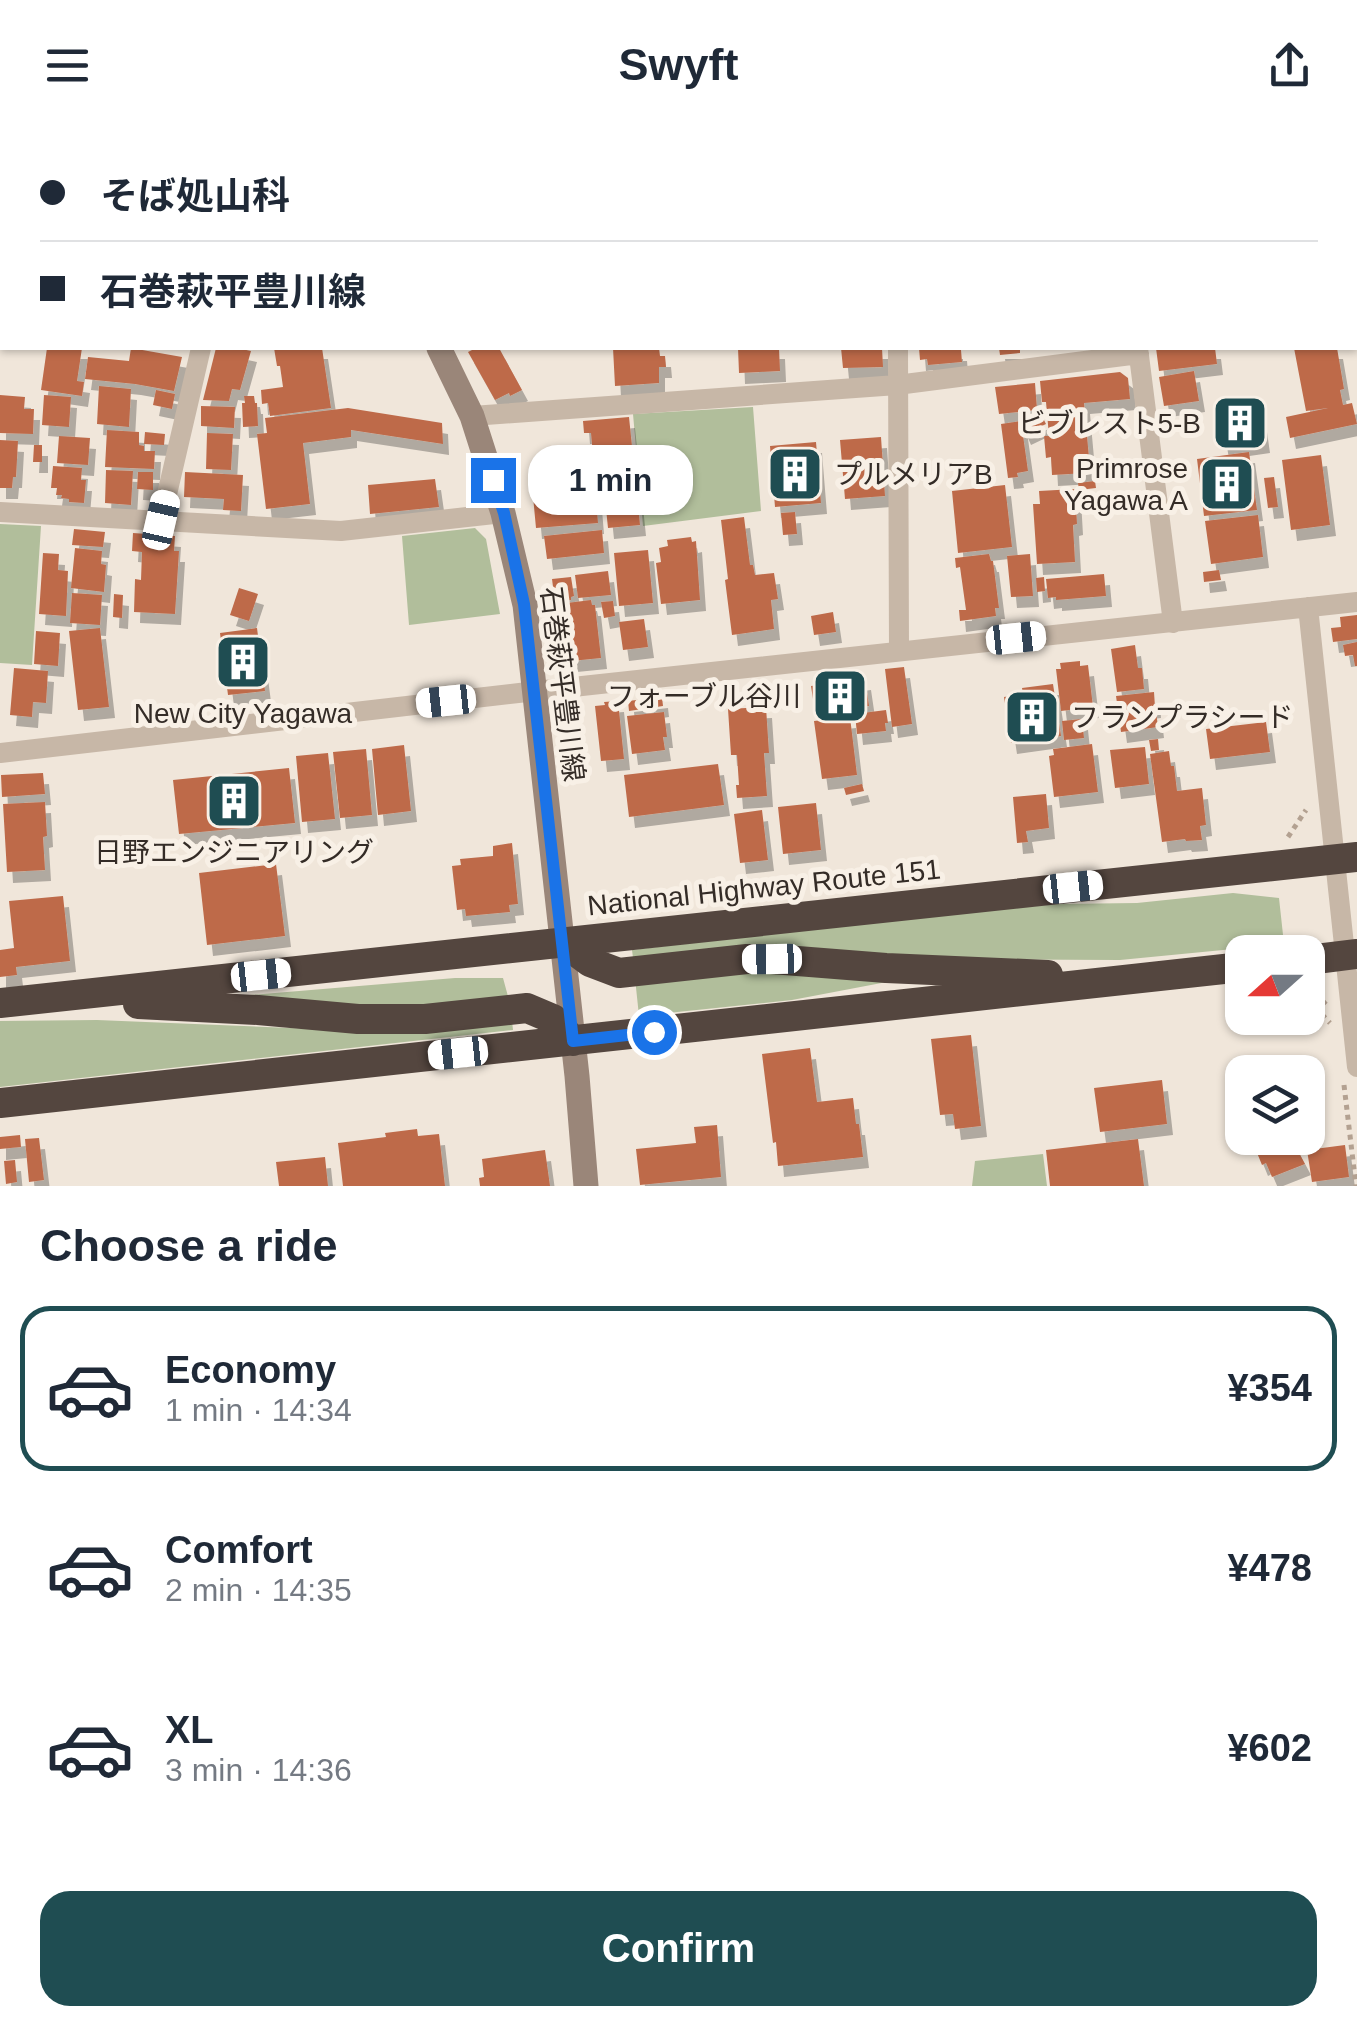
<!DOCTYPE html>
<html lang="en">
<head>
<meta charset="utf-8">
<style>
	:root { --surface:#fff; --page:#f2f2f3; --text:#1f2937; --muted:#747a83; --line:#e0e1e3; --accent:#1f4d52 }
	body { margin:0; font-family:Arial,"Noto Sans JP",sans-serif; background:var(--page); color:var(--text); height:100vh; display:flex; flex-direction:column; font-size:38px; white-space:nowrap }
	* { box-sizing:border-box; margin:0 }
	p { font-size:32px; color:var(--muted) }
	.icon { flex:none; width:55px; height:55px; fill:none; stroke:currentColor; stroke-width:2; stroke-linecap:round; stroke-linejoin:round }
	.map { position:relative; height:1056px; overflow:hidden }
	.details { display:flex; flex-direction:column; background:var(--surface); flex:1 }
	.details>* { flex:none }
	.hud { position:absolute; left:0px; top:0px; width:1358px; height:220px; box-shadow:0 2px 8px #0004; display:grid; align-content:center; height:220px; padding:0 40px; background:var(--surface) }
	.needle { width:65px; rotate:249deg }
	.fabs { position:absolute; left:1225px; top:805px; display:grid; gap:20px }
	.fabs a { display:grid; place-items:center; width:100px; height:100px; border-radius:20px; background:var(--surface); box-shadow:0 2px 8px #0004; font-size:50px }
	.end { position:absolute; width:45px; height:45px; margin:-22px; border:12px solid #1a73e8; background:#fff; box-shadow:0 0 0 5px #fff }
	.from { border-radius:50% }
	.bubble { position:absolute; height:70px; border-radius:30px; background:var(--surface); box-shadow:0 2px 8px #0004; font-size:32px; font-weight:700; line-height:70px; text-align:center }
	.car { position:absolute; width:30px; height:60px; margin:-30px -15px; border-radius:12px; box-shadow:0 0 8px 2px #0007; background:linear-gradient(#fff 24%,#345 0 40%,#fff 0 76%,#345 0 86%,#fff 0) }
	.hud b { display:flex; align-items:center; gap:35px; height:95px; font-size:38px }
	.hud b+b { border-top:2px solid var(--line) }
	.hud i { width:25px; height:25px; background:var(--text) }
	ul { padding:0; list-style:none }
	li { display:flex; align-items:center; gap:30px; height:165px; margin:0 20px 15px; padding:0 20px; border:5px solid transparent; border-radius:30px }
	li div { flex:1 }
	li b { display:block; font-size:38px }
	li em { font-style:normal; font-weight:700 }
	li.selected { border-color:var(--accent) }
	li>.icon { width:90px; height:90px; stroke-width:1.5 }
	h2 { padding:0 40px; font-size:45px; line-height:120px }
	.action { display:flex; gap:20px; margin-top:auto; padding:20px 40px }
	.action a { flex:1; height:115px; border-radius:30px; background:var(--accent); color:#fff; font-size:40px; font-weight:700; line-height:115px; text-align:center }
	header { display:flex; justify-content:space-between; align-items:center; height:130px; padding:0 40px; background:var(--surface); font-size:45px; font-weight:700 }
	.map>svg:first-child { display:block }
	.green { fill:#b1be9b }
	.building { fill:#be6a4a; filter:url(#shadow) }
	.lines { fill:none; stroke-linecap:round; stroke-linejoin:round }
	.path { stroke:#b3a191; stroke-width:5; stroke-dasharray:5 5; stroke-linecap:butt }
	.lane { stroke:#c7b7a7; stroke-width:10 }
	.street { stroke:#c7b7a7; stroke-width:20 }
	.secondary { stroke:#9a8679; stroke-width:25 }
	.highway { stroke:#54463f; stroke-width:30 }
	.route { stroke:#1a73e8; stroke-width:12 }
	.labels { text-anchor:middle; stroke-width:10; stroke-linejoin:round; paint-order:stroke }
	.poi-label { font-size:28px; fill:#342c27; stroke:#f8f0e6; text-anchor:end }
	.street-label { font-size:28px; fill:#342c27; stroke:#f8f0e6 }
</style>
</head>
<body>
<header><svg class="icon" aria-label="menu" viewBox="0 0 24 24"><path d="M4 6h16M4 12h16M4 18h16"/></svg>Swyft<svg class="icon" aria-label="share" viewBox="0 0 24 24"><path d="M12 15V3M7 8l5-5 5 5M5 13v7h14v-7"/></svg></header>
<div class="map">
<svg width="1357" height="1056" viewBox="0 0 1357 1056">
	<defs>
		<filter id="shadow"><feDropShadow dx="6" dy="11" stdDeviation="0" flood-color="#0004"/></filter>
	</defs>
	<rect width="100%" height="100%" fill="#f0e6da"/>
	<!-- green -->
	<path class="green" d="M753,277l8,104 -118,15 -10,-112z
		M0,394l41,2 -9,139 -32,-2z
		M475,398l11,11 14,75 -91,11 -7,-89z
		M1233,763l46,5 5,46 -164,16 -487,-2 -1,-8 278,-33 149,-13 78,-1z
		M772,838l120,13 -100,19 -153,16 -4,-38z
		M455,848h48l6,22 -99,11 -160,-16z
		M97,890l292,12 123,-11 1,9 -513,57v-66z
		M1043,1024l4,32h-75l3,-25z"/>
	<!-- building -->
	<path class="building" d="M47,218h35l-5,33 7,1 -2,14 -41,-6z
		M131,218l51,9 -8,34 -39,-7 -50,-5 3,-22 41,4z
		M216,218h21l14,3 -11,39 -8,-1 -3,12 -26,-1z
		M274,218h48l9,60 -61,8 -2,-13 -6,1 -1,-14 22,-3 -3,-21h-3z
		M476,218h23l23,42 -12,6 -1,-3 -14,7 -27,-48z
		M613,218h46l1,8h5l1,11h-7v16l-44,3z
		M738,218h41l1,23 -41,2z
		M841,218h41l1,19 -40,1z
		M919,218h38v2h4l1,12 -34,3 -1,-6 -7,1z
		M999,218h21v5l-20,2z
		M1156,218h59l2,16 -58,7z
		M1294,218h43l7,41 -4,1 3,15 9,-2 5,21 -67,14 -4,-21 42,-9 -22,3z
		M1194,241l5,30 -35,5 -5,-29z
		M1120,242l8,6 2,21 -46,4 6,66h-3v4l-35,2 -1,-18 -5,1 -2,-22h5l-3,-34h-4l-2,-21z
		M1035,253l2,27 -38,4 -4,-27z
		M99,256l32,3 -2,38 -32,-3z
		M156,260l19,4 -3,15 -19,-4z
		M0,265l25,2 -1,12h10l-1,25 -33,-1z
		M44,265l27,2 -2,30 -27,-2z
		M244,266h10l1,7h2l1,23 -15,1 -1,-24h3z
		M1258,270l6,42 -41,6 -7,-43z
		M201,276l34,1 -1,21 -33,-2z
		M348,278l94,15 1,21 -92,-14v7l-48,6 7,61 -44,5 -9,-75 10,-1 -2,-15z
		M629,287l11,108 -32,3 -3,-29h-9l2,24 -62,5 -5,-53 20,-2 -2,-20 17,-1 1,5 26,-2 -2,-22h-7l-1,-12z
		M1043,288l3,6 -21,10 -3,-7z
		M1021,291l7,50 -11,2 1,4 -10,1 -7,-54z
		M107,300l32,2v13l5,1v5h11l-1,18 -49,-2z
		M145,302l20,2 -1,11 -20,-1z
		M207,303l26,1 -2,36 -25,-1z
		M59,306l31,2 -2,27 -31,-2z
		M881,307l4,59 -40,3 -5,-59z
		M0,310l18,1 -2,36h-3l-1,11h-12z
		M816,312l5,61 -46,4 -5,-61z
		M34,315h8v17h-9z
		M1249,322l8,58 -53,6 -7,-57z
		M1321,325l9,70 -39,5 -9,-70z
		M53,336l29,2 -1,12h5l-2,23 -15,-1v-3l-8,-1 1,-3h-6l1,-7h-6z
		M106,340l27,1 -2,34 -26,-2z
		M138,342h15v18l-16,-1z
		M185,342l58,3 -2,36 -18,-1 1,-11 -40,-2z
		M1274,347l4,30 -10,1 -4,-30z
		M435,349l4,28 -69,7 -2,-29z
		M1095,351l1,7 -17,2 -1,-7z
		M1005,355l7,62 -54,6 -6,-62z
		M1075,359l2,35 -4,1 2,37 -38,2 -4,-60h7l-1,-13z
		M795,382l2,22 -14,1 -2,-22z
		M1258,385l5,42 -52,7 -6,-43z
		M744,387l6,48h3l2,10 19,-2 4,26 -7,1 3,29 -42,6 -7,-55 3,-1 -7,-59z
		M74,399l31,3 -2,15 -31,-2z
		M602,400l2,23 -57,6 -3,-23z
		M133,403l42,3 -1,15h5l-4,63 -41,-2 1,-33 6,1 1,-28 -10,-1z
		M691,407l1,5 4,-1 4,59 -39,4 -5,-41 5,-1 -2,-14 9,-2 -1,-6z
		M75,418l27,3 -1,13 5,1 -2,27 -33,-4z
		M648,420l5,53 -34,3 -5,-53z
		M43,423l16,1 -1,16 10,1 -2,45 -27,-2z
		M989,424l2,7h2l6,47h-4l1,8 -36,5 -1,-11h7l-6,-43 -4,1 -1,-10z
		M1030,424l3,42 -22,1 -4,-41z
		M1219,440l2,10 -17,2 -1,-10z
		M608,441l3,24 -33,3 -3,-23z
		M1104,444l2,22 -50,4v-3l-8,1 -2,-19z
		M571,447l3,19 -3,1v3l-16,2 -3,-23z
		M1044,447l1,14 -8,1 -1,-14z
		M239,458l19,6 -9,27 -19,-6z
		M72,463l30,2 -2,30 -30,-2z
		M114,464l9,1 -1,23 -9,-1z
		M591,470l1,5h3l6,53 -40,4 -5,-26h3l-3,-27 3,-1v-4z
		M613,471l2,15 -11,2 -3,-16z
		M833,482l3,20 -22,3 -3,-19z
		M1357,485v24l-24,3 -2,-14 10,-1 -1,-10z
		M644,489l4,28 -25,3 -4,-28z
		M100,498l9,79 -31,3 -9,-79z
		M257,498l8,63 -37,4 -8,-62z
		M36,501l24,2 -2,33 -24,-2z
		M1357,512v24h-2l-2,-11 -8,1 -2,-11z
		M1135,515l3,23h4l2,21 -27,3 -6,-43z
		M1080,531v5l8,-1 5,42 -32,4 -5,-42h5l-1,-6z
		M904,537l8,57 -20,3 -7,-58z
		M14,538l34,3 -2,32 -13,-1 -1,15 -22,-2z
		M865,549l4,27 -54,6 -4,-26z
		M1053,554l8,52 -50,7 -7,-46 19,-3 -1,-6z
		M1154,562l1,15 -8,1v4l9,-1 2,16 -37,5 -5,-36z
		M662,567l1,9 -34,5 -1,-10z
		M618,571l6,58 -23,2 -6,-55 10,-1 -1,-3z
		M766,577l3,46h-5l3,43 -30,2 -1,-13h3l-2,-30h-6l-3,-46z
		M886,580l2,13h-3l1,8 -29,3 -2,-20z
		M664,582l3,25h-4l2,13 -33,4 -5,-38z
		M850,587l7,58 -35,4 -8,-58z
		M1082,589l2,19 -20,2 -2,-19z
		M1266,592l4,30 -60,7 -4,-30z
		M1158,609l1,11 -8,1 -2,-11z
		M1092,614l6,48 -44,5 -5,-41 5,-1 -1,-6z
		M404,615l7,66 -33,4 -6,-66z
		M1145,617l4,37 -34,4 -5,-38z
		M366,619l6,66 -32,3 -7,-66z
		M1169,621l2,15h3l3,25 25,-3 4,37 -6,1 2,14 -16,1 -1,-2 -23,3 -12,-88z
		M328,623l7,66 -33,3 -6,-66z
		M718,634l6,41 -95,12 -5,-42z
		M289,638l6,55 -116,11 -6,-54z
		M43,643l2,21 -43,3 -1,-22z
		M862,654l2,7 -18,4 -2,-7z
		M1046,664l3,34 -23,3 2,11 -11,1 -4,-46z
		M45,672l2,34 -4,1 2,33 -38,2 -4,-68z
		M816,673l5,47 -38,4 -5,-47z
		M762,680l6,50 -28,3 -6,-49z
		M512,713l6,61 -9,1 1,7 -44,4 -1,-7 -8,1 -5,-44 9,-1 -1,-6 33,-3v-10z
		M276,734l9,72 -78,9 -8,-72z
		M63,766l7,65 -54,6 1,8 -17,2v-27l14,-2 -5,-47z
		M971,905l10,91 -26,3 -2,-15 -13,1 -9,-76z
		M810,918l7,54 36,-4 3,26h3l4,33 -85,9 -2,-24 -3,1 -11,-89z
		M1313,938l4,36 -9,1v-33h-9v-2z
		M1162,950l5,44 -67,8 -6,-44z
		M717,995l4,52 -81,8 -4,-36 60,-6 -2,-16z
		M417,999l1,7 21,-2 6,52h-102l-5,-43 48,-6 -1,-4z
		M20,1005l1,12 -21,2v-12z
		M39,1008l5,42 -15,2 -4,-43z
		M1267,1008h24l14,26 -33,13 -6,-14 -4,2 -9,-22z
		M1138,1009l6,47h-94l-4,-36z
		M1345,1015l4,32 -37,5 -5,-32z
		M545,1020l5,36h-70l-1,-8 5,-1 -2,-18z
		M325,1027l3,29h-49l-3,-24z
		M15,1030l2,22 -11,2 -2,-23z"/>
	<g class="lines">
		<!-- path -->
		<path class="path" d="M1288,707l18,-27
			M1309,856l20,22
			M1308,870l22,23
			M1344,955l12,101"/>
		<!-- lane -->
		<path class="lane" d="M459,2v-2"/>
		<!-- street -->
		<path class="street" d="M208,0v2
			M559,2l1,-2
			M900,2v-2
			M1132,2v-2
			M1355,30h2
			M0,143h2
			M898,218l1,303
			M1138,218l35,275
			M472,286l425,-31 242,-31
			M0,382l341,19 162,-18
			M161,390l40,-172
			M1308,477l49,460
			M0,623l536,-62 821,-89"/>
		<!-- secondary -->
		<path class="secondary" d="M300,0l1,2
			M439,218l33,68 31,97 22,92 52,471 9,110"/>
		<!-- highway -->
		<path class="highway" d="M563,812l27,20 29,11 128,-14h25l114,9 162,7
			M1308,830l49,-6
			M0,873l1357,-146
			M138,874l120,6 100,9h67l102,-11 26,11 20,22
			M0,973l1242,-136"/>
	</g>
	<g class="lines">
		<!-- route -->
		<path class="route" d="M493,350l11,33 20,91 49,437 81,-9"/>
	</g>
	<!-- icons -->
	<defs>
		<g id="building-square" transform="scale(2.875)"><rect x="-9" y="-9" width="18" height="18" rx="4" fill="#1f4d52" stroke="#f8f0e6"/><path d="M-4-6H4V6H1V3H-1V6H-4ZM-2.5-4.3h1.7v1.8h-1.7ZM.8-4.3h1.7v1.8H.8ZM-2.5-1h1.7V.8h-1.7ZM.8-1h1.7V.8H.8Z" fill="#fff"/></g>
	</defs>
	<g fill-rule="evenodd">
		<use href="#building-square" x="1240" y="293"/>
		<use href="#building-square" x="795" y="344"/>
		<use href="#building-square" x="1227" y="354"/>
		<use href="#building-square" x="243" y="532"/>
		<use href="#building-square" x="840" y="566"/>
		<use href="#building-square" x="1032" y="587"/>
		<use href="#building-square" x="234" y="671"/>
	</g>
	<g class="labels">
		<!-- poi labels -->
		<g class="poi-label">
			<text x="1201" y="303">ビブレスト5-B</text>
			<text x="1188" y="348">Primrose<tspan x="1188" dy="32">Yagawa A</tspan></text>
			<text x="834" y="354" text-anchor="start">プルメリアB</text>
			<text x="801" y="576">フォーブル谷川</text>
			<text x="243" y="593" text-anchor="middle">New City Yagawa</text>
			<text x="1071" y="597" text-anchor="start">フランプラシード</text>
			<text x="234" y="732" text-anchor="middle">日野エンジニアリング</text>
		</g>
		<!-- street labels -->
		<g class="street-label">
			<text transform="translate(563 554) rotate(83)" y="10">石巻萩平豊川線</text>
			<text transform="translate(764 757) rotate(-6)" y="10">National Highway Route 151</text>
		</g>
	</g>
</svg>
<div class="fabs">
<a><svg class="needle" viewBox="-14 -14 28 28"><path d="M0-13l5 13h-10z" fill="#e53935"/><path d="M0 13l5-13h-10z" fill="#747a83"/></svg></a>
<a><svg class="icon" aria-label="layers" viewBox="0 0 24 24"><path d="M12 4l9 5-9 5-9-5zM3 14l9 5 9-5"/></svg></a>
</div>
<i class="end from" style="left:654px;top:902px"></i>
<i class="end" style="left:493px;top:350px"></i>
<div class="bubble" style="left:528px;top:315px;width:165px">1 min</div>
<i class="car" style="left:161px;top:390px;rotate:13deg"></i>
<i class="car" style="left:1016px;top:508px;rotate:84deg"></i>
<i class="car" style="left:446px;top:571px;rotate:264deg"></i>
<i class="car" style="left:1073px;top:757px;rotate:84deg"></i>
<i class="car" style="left:772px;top:829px;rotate:269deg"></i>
<i class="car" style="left:261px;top:845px;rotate:84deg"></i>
<i class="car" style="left:458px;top:923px;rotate:264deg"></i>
<div class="hud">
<b><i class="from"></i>そば処山科</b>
<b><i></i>石巻萩平豊川線</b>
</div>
</div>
<section class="details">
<h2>Choose a ride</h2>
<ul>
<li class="selected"><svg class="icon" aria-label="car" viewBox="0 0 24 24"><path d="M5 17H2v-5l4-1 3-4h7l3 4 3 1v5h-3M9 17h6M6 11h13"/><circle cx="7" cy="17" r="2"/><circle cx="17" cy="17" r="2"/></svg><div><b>Economy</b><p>1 min · 14:34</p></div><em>¥354</em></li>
<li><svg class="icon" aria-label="car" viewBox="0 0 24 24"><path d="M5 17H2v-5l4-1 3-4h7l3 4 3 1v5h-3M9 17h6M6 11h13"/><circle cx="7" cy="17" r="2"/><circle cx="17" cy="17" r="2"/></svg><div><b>Comfort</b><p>2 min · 14:35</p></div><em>¥478</em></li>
<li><svg class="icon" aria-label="car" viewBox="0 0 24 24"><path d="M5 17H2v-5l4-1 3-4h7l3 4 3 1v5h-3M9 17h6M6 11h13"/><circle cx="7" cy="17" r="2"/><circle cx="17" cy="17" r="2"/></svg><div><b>XL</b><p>3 min · 14:36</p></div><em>¥602</em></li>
</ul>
<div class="action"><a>Confirm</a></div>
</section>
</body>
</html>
